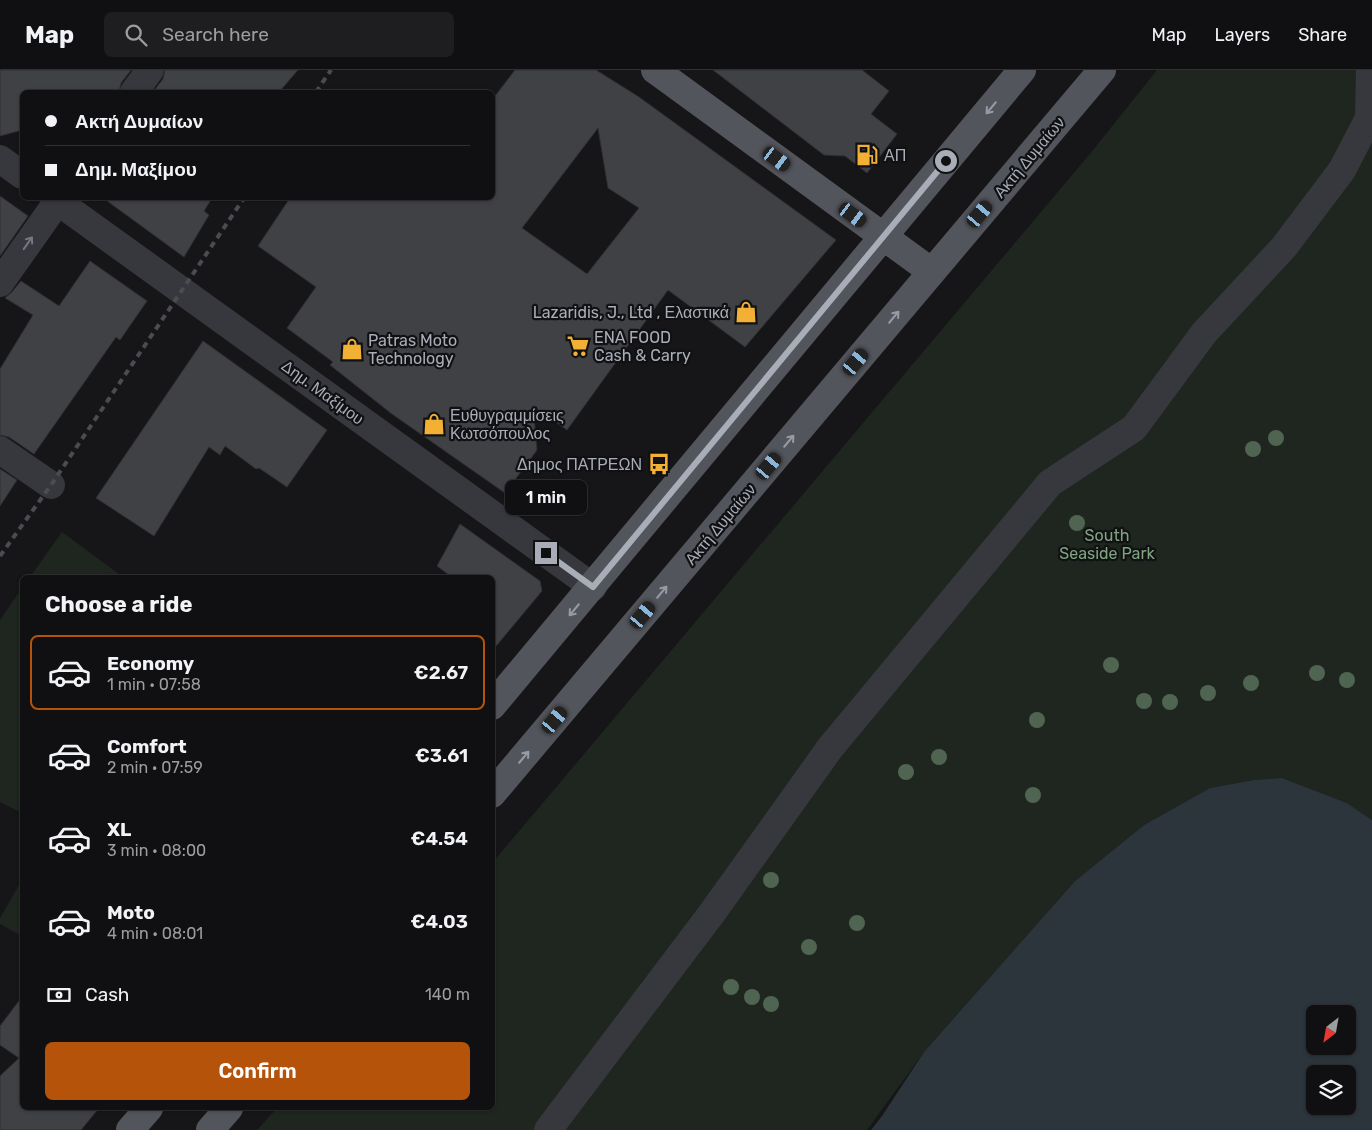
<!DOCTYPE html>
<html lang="en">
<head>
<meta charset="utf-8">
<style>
	:root { --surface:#101012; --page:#1e1e20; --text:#f1f3f6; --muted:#9c9d9f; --line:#303032; --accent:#b45309 }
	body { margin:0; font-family:Rubik,sans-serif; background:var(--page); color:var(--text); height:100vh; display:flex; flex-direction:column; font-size:19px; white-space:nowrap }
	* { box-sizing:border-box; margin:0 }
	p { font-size:16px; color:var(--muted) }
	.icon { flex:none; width:28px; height:28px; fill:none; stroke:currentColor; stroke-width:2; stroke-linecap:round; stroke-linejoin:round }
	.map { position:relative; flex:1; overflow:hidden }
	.drawer { position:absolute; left:20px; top:505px; width:475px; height:535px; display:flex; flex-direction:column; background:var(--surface); border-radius:8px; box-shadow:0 1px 4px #0004,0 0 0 1px var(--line) }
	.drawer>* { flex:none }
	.banner { position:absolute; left:20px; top:20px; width:475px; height:110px; border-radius:8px; box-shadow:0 1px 4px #0004,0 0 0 1px var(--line); display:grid; align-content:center; height:110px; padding:0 25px; background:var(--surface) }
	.needle { width:32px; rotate:211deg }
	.buttons { position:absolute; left:1306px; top:935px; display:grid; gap:10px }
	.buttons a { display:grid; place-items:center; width:50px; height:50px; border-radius:8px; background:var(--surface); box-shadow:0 1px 4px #0004,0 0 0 1px var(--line); font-size:25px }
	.end { position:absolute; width:22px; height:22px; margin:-11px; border:6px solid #a8adb8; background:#111; box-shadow:0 0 0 2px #111 }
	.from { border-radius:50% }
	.bubble { position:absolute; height:35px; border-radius:8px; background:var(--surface); box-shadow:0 1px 4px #0004,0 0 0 1px var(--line); font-size:16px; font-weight:600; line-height:35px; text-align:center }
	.car { position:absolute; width:15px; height:30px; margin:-15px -8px; border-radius:6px; box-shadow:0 0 4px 1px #0007; background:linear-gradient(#222 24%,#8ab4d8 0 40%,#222 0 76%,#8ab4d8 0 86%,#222 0) }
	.banner b { display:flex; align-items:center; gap:18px; height:48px; font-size:19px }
	.banner b+b { border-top:1px solid var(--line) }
	.banner i { width:12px; height:12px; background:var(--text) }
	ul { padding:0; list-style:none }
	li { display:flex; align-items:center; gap:15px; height:75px; margin:0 10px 8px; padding:0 15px; border:2px solid transparent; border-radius:8px }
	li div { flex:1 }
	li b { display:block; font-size:19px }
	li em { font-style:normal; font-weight:600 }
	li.on { border-color:var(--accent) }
	li>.icon { width:45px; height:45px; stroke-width:1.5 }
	h2 { padding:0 25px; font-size:22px; line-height:60px }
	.pay { display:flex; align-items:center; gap:12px; height:55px; padding:0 25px; font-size:19px }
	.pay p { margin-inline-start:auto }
	.primary-button { display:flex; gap:10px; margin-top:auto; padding:10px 25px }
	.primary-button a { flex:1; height:58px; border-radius:8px; background:var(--accent); color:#fff; font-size:20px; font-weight:600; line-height:58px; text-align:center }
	header { display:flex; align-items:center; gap:30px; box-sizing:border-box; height:70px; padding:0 25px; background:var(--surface); border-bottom:1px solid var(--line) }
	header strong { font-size:24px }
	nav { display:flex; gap:28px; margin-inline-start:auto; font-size:18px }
	.search { width:350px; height:45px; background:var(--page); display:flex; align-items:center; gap:12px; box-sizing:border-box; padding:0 18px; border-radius:8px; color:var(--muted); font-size:19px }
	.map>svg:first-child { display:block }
	.green { fill:#1e261f }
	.water { fill:#2c353c; fill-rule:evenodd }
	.building { fill:#404145; stroke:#303034; fill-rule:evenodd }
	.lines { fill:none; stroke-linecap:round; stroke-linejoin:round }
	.minor { stroke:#37383d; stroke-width:28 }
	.major { stroke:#53555c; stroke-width:28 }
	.rail { stroke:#4a4c52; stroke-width:4; stroke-dasharray:6 5; stroke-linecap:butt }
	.tree { fill:#506452 }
	.oneway { stroke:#979ba6 }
	.oneway2 { stroke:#757881 }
	.route { stroke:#a8adb8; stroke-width:6 }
	.labels { text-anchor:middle; stroke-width:4.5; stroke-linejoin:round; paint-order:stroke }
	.poi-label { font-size:16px; fill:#a8adb8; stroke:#111113; text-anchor:start }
	.street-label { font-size:16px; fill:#a8adb8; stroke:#111113 }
	.park-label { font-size:16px; fill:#7fa381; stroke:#111113 }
</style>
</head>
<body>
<header>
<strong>Map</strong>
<div class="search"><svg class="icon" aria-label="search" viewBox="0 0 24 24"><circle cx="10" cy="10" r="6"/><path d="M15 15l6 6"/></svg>Search here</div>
<nav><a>Map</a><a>Layers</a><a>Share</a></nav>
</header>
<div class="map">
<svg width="1372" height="1060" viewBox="0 0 1372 1060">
	<rect width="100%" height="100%" fill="#161618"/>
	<!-- green -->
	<path class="green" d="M1157,0h215v750l-25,-17 -65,-25 -28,2 -44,8 -66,37 -69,56 -151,171 -57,78h-610l20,-22h215l1,-246 596,-707z
		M62,462l61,45h-93z
		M22,518v225l-22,-11v-182z
		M22,810v56l-22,-12v-6z"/>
	<!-- water -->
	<path class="water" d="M1282,708l65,25 25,17v310h-501l11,-14 42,-64 151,-171 69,-56 66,-37 44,-8zM1315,944h33v32h-33zM1315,1004h33v32h-33z"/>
	<!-- building -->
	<path class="building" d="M0,0h131l-10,13 -2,9h-97v38l-22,6z
		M165,0h133l-19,22h-126l10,-13z
		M515,0h81l43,27 197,143 -91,107 -77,-57 -101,140 -34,-24 4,44 -32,43 -113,-79 -62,-49 3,-3 -46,-34 29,-41 -58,-41 32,-48h202v-98zM598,58l10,60 31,20 -52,66 -65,-46z
		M713,0h149l27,21 -18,23 26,20 -30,39 -22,-17 -21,-1z
		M0,126l28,20 -28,40z
		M103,128h109l-8,13 5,4 -25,42z
		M90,191l57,40 -27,39 -4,-3 -82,117 -25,-17 -9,-2v-66l33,-54 -28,-17 7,-6 9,-11 38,25z
		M203,271l124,89 -40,57 -28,-19 -3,1 -31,-23 -5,9 -11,-8 -55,89 -58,-38z
		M0,399l17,11 -17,26z
		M460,454l80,57 2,10 -50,60v-73h-39l-16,-12z
		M22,927v111h77l-18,22h-81v-54l19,-18 -19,-13v-19z"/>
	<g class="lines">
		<!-- minor -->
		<path class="minor" d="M134,22l16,-22
			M0,89l22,16
			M53,128l540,389
			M0,213l60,-85
			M0,380l51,35
			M548,1060l164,-217 118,-165 220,-265 84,-55 70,-95 80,-86 58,-77 27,-52 1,-48"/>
		<!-- major -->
		<path class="major" d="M655,0l277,202
			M492,636l530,-636
			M492,724l610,-724
			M130,1060l19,-22
			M210,1060l19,-22"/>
		<!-- rail -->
		<path class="rail" d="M316,22l15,-22
			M0,486l51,-71 193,-287"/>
	</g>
	<!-- trees -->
	<g class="tree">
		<circle cx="1276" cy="368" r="8"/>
		<circle cx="1253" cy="379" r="8"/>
		<circle cx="1077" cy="453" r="8"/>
		<circle cx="1111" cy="595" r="8"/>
		<circle cx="1317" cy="603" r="8"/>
		<circle cx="1347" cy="610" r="8"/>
		<circle cx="1251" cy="613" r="8"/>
		<circle cx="1208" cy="623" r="8"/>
		<circle cx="1144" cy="631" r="8"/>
		<circle cx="1170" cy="632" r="8"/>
		<circle cx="1037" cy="650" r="8"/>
		<circle cx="939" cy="687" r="8"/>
		<circle cx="906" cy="702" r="8"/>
		<circle cx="1033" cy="725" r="8"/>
		<circle cx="771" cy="810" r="8"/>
		<circle cx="857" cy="853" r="8"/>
		<circle cx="809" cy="877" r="8"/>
		<circle cx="731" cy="917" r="8"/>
		<circle cx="752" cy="927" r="8"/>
		<circle cx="771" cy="934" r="8"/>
	</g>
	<!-- one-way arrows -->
	<defs><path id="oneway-shaft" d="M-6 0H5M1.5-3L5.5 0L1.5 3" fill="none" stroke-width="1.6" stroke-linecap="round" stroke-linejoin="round" transform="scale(1.25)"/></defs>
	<g class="oneway">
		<use href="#oneway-shaft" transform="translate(991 38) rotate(130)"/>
		<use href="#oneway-shaft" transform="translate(894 247) rotate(-50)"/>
		<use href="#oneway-shaft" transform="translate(789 371) rotate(-50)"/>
		<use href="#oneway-shaft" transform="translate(662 522) rotate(-50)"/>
		<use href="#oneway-shaft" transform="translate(574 540) rotate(130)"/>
		<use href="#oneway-shaft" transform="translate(524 687) rotate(-50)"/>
	</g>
	<use class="oneway2" href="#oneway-shaft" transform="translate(28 173) rotate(-55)"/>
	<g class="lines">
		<!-- route -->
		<path class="route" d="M546,483l47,34 353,-426"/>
	</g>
	<!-- icons -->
	<defs>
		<g id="fuel-bare" transform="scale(1.725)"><path d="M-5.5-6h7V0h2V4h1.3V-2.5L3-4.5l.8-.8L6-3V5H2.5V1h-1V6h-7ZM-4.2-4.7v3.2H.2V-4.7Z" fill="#f2b134" stroke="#111113" stroke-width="2.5" paint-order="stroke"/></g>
		<g id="shop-bare" transform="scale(1.725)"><path d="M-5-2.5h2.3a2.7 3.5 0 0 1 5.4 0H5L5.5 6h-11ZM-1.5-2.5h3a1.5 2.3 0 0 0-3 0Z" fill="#f2b134" stroke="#111113" stroke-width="2.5" paint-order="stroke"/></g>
		<g id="supermarket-bare" transform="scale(1.725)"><path d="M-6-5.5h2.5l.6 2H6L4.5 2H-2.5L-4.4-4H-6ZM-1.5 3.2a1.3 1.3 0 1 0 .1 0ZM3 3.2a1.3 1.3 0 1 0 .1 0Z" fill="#f2b134" stroke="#111113" stroke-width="2.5" paint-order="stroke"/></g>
		<g id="bus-bare" transform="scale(1.725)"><path d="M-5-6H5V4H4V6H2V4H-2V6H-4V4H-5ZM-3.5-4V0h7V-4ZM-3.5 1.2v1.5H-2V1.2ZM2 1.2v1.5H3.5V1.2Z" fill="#f2b134" stroke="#111113" stroke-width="2.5" paint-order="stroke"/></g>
	</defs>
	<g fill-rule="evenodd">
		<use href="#fuel-bare" x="867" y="85"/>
		<use href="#shop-bare" x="746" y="242"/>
		<use href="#supermarket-bare" x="578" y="276"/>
		<use href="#shop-bare" x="352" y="279"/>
		<use href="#shop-bare" x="434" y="354"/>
		<use href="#bus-bare" x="659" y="394"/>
	</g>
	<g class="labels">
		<!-- poi labels -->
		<g class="poi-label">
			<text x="884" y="91">ΑΠ</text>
			<text x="729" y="248" text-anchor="end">Lazaridis, J., Ltd , Ελαστικά</text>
			<text x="594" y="273">ENA FOOD<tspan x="594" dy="18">Cash &amp; Carry</tspan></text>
			<text x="368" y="276">Patras Moto<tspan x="368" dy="18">Technology</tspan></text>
			<text x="450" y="351">Ευθυγραμμίσεις<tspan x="450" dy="18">Κωτσόπουλος</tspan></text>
			<text x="642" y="400" text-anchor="end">Δημος ΠΑΤΡΕΩΝ</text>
		</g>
		<!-- street labels -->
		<g class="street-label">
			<text transform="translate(1029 87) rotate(-50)" y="6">Ακτή Δυμαίων</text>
			<text transform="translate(323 322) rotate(36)" y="6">Δημ. Μαξίμου</text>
			<text transform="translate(720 454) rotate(-50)" y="6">Ακτή Δυμαίων</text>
		</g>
		<!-- park labels -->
		<g class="park-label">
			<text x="1107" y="471">South<tspan x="1107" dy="18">Seaside Park</tspan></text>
		</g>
	</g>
</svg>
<div class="buttons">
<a><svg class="needle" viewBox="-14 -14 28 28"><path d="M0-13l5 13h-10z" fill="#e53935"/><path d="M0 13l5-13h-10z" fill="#9c9d9f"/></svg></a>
<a><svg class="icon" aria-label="layers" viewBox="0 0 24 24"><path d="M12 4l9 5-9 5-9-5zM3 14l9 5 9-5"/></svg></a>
</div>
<i class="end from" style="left:946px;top:91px"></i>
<i class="end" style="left:546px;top:483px"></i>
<div class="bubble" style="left:505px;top:410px;width:82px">1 min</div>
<i class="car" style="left:777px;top:89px;rotate:126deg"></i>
<i class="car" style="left:980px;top:144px;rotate:40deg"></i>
<i class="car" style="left:853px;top:145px;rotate:126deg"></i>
<i class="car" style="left:856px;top:292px;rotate:40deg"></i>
<i class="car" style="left:769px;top:396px;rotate:40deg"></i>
<i class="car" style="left:643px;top:545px;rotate:40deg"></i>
<i class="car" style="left:555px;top:650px;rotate:40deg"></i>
<div class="banner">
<b><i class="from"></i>Ακτή Δυμαίων</b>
<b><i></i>Δημ. Μαξίμου</b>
</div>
<section class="drawer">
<h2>Choose a ride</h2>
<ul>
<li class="on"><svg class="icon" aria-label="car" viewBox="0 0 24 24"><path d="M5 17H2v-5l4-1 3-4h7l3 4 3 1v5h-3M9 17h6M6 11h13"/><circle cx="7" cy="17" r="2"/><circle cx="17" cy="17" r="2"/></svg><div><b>Economy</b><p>1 min · 07:58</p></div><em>€2.67</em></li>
<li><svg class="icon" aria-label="car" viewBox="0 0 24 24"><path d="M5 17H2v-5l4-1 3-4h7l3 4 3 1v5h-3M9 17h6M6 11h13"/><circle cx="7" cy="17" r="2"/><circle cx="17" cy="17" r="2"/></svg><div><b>Comfort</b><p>2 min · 07:59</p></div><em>€3.61</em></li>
<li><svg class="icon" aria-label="car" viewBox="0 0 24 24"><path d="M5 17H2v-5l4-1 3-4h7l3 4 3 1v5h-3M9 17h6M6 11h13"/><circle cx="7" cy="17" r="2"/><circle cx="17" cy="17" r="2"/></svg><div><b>XL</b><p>3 min · 08:00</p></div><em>€4.54</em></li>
<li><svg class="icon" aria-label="car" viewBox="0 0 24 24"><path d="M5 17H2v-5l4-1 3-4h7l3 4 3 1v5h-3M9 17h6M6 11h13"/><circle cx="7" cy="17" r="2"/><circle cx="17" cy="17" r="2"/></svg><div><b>Moto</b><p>4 min · 08:01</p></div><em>€4.03</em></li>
</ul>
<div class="pay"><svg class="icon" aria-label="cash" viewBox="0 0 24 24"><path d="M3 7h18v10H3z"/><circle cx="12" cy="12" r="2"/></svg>Cash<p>140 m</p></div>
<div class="primary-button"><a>Confirm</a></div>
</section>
</div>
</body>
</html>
